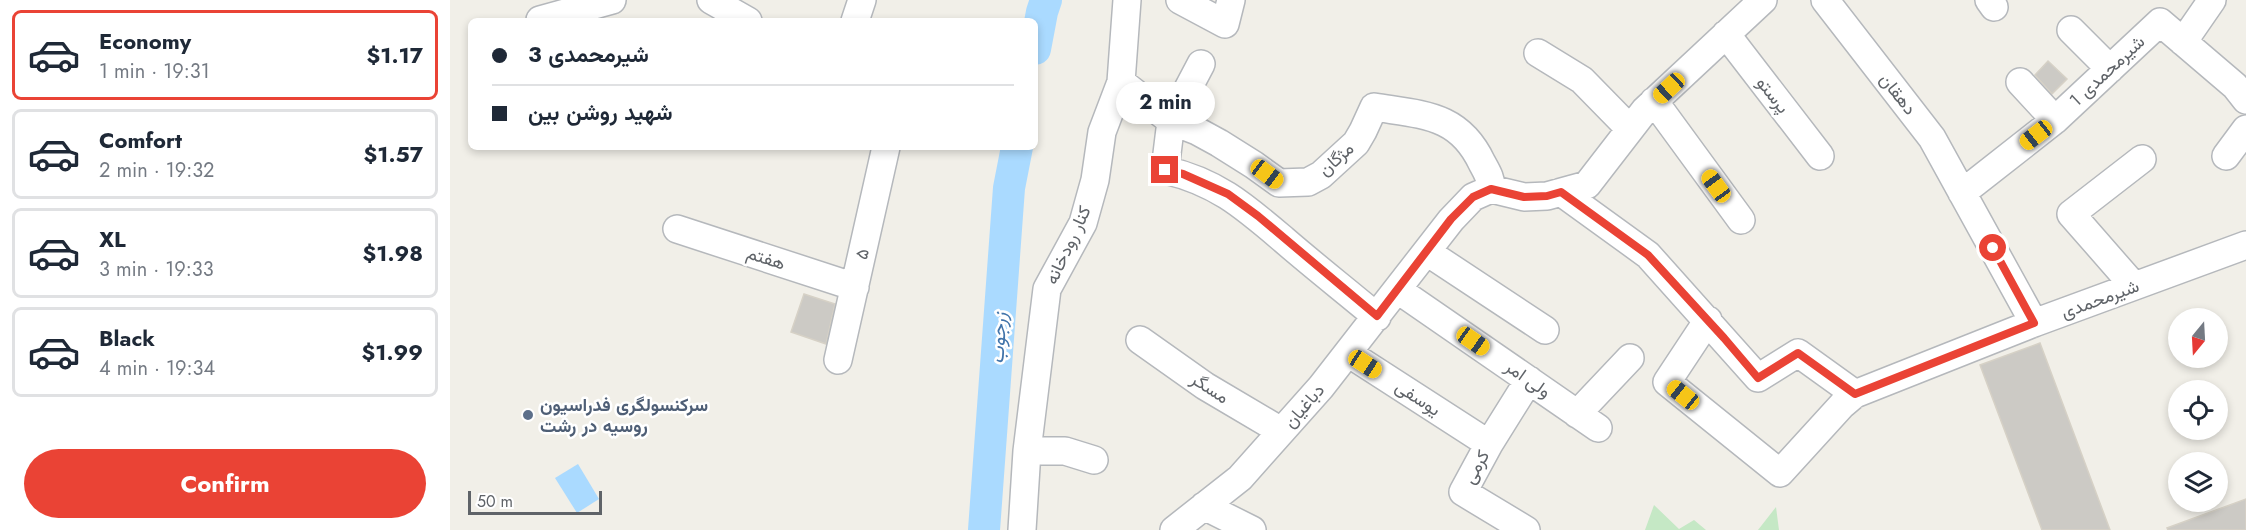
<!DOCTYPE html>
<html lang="en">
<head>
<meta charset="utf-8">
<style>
	:root { --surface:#fff; --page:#f2f2f3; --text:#1f2937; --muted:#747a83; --line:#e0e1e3; --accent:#ea4335 }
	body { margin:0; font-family:Jost,Vazirmatn,sans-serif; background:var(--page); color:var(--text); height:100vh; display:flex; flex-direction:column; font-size:22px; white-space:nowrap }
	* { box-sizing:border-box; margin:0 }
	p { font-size:20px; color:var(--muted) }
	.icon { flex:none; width:33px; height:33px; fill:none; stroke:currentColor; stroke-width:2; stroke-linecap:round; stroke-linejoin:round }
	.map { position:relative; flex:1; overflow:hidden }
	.panel { display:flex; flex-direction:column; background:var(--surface); width:450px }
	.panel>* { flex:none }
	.guide { position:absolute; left:18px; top:18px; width:570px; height:132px; border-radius:9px; box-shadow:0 3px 9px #0003; display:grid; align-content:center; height:132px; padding:0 24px; background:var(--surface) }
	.needle { width:39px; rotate:198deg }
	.tools { position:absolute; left:1718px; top:308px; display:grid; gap:12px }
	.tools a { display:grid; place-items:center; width:60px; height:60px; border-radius:50%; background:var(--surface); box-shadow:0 3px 9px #0003; font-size:30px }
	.scale { position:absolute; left:18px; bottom:15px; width:134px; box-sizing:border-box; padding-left:6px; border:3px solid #5f6368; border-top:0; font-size:16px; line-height:21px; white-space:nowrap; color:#5f6368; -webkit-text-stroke:4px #fff; paint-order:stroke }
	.end { position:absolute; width:27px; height:27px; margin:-14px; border:8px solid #ea4335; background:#fff; box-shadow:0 0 0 3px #fff }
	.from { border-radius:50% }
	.bubble { position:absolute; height:42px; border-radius:21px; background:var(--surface); box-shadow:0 3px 9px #0003; font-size:20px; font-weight:700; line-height:42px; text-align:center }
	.car { position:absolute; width:18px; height:36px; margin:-18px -9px; border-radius:8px; box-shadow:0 0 4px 2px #0007; background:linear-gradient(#f5c518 24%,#345 0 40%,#f5c518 0 76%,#345 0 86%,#f5c518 0) }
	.guide b { display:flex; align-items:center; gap:21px; height:57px; font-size:22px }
	.guide b+b { border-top:2px solid var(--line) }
	.guide i { width:15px; height:15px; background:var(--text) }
	ul { padding:10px 0 0; list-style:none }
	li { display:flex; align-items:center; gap:18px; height:90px; margin:0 12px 9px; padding:0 12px; border:3px solid var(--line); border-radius:9px }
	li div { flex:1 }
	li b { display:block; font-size:22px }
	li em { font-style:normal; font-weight:700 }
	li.selected { border-color:var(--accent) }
	li>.icon { width:54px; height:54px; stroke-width:1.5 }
	.cta { display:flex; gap:12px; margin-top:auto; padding:12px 24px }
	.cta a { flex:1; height:69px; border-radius:36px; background:var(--accent); color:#fff; font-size:24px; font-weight:700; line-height:69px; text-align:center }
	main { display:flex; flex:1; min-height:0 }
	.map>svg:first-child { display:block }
	.green { fill:#c5e8c5 }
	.water { fill:#aadaff }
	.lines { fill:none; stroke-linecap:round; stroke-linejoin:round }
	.river { stroke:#aadaff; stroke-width:32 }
	.building { fill:#cccac5; stroke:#d6d1c6; stroke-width:1.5 }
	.minor-casing { stroke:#b5b8bc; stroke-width:30 }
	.minor { stroke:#fff; stroke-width:27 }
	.route { stroke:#ea4335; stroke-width:8 }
	.service-dot { fill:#5c6f8a; stroke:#fff; stroke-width:2 }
	.labels { text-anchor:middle; stroke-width:5; stroke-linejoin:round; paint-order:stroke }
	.street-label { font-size:18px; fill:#5f6368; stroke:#fff }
	.service-label { font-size:18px; font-weight:bold; fill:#4e5e75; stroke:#fff; text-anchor:start }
	.water-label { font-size:20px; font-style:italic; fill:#4174aa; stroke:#fff }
</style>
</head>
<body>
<main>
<section class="panel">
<ul>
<li class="selected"><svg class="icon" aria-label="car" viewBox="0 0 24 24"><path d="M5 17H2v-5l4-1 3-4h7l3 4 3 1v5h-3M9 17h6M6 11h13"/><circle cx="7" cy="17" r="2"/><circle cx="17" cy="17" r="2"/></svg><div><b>Economy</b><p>1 min · 19:31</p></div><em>$1.17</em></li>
<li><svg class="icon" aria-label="car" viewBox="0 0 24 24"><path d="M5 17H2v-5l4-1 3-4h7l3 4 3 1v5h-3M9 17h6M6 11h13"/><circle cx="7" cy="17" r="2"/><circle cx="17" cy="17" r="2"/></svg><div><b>Comfort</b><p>2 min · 19:32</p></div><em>$1.57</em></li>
<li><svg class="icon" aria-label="car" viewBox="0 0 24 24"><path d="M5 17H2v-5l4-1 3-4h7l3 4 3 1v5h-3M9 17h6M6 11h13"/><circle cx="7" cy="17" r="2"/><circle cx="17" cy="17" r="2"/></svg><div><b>XL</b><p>3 min · 19:33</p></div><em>$1.98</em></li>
<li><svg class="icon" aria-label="car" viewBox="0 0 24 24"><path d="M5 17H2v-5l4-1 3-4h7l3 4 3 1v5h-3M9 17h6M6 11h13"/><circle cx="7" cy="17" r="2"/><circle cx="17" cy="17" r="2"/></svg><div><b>Black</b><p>4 min · 19:34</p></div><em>$1.99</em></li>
</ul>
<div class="cta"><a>Confirm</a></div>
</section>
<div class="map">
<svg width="1796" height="530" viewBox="0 0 1796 530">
	<rect width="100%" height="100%" fill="#f1efe8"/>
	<!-- green -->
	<path class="green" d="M1204,505l25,24 15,-9 12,10h-61z
		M1326,507l3,23h-21z"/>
	<!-- water -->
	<path class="water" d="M128,464l21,35 -22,14 -22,-35z"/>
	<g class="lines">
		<!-- river -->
		<path class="river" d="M585,49l7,-37 4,-12
			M534,530l25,-342 8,-41"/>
	</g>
	<!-- building -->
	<path class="building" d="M1598,61l19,18 -15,15 -17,-19z
		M354,294l31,10 -9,40 -35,-12z
		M1590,343l70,187h-68l-62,-165z
		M1796,499v31h-78l-1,-2z"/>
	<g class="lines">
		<!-- minor casing -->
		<g class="minor-casing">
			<path id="minor" d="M261,0l37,21
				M730,0l45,24 6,-24
				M1375,0l107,138 102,185
				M1539,0l5,7
				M90,20l72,-20
				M405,21l7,-21
				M1621,30l39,39
				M1276,34l94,122
				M1733,42l29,-42
				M1088,53l44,27 48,49
				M751,64l-30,57 -6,49c52,12 79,36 119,70 30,26 62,51 93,77
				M671,82l50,39 26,10 22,12 35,22 25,18
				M1570,82l35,38
				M1204,101l87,119
				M1776,156l20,-27
				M829,183l29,-1 13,-7 35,-32 7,-12 11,-24c49,8 85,7 108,56 5,9 10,17 9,26
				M1041,189l33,8 23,-1 40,-11 58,-75 118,-110
				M1111,192l87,63 110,123 40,-25 57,41
				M1512,193l93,-73 105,-98 75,64 11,14
				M227,229l178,58
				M977,252l118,78
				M1684,286l-63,-72 71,-55
				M948,290l200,138
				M1258,320l-41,62 113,91 62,-68 13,-11 179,-71 212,-78
				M690,340l65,46 76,45
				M898,353l141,91
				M388,360l48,-213
				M1127,414l53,-56
				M577,451h38l29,9
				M754,506l48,24
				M572,530l5,-79 20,-162 36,-66 12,-43 7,-48 19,-50 6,-82
				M724,530l66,-52 81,-91 130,-167 22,-23 18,-8
				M1076,530l-63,-38 26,-48 40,-64"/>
		</g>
		<!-- minor -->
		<use href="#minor" class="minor"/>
	</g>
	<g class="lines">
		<!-- route -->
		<path class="route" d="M715,170l18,4 45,20 30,22 119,100 74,-97 22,-22 18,-8 33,8 23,-1 14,-4 87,63 76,83 34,40 40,-25 57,41 179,-71 -41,-75"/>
	</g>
	<!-- markers -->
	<circle class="service-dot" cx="78" cy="415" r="6"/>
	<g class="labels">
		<!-- street labels -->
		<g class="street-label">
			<text transform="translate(1657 71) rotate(-43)" y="6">شیرمحمدی 1</text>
			<text transform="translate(1448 94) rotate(52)" y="6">دهقان</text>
			<text transform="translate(1323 95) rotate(52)" y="6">پرستو</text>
			<text transform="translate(886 159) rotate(-42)" y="6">مژگان</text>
			<text transform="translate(618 245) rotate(-65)" y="6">کنار رودخانه</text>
			<text transform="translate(412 254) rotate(-77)" y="6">۵</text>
			<text transform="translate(316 258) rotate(18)" y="6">هفتم</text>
			<text transform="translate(1650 299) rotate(-20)" y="6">شیرمحمدی</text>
			<text transform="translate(1078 379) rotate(35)" y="6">ولی امر</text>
			<text transform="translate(760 388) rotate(33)" y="6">مسگر</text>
			<text transform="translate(968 398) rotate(33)" y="6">یوسفی</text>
			<text transform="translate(854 406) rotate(-49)" y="6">دباغیان</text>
			<text transform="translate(1026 467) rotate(-61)" y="6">کرمی</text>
		</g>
		<!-- service labels -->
		<g class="service-label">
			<text x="90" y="411">سرکنسولگری فدراسیون<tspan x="90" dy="21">روسیه در رشت</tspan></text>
		</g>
		<!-- water labels -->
		<g class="water-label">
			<text transform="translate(548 338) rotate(-86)" y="7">زرجوب</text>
		</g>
	</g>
</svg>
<div class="tools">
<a><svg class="needle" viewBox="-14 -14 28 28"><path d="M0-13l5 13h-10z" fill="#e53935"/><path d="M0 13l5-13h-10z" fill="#747a83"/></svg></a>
<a><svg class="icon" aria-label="locate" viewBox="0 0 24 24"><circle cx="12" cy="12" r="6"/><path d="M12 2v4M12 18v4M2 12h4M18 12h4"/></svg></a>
<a><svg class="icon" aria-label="layers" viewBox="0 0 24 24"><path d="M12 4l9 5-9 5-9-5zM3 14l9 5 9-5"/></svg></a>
</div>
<div class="scale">50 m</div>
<i class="end from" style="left:1543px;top:248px"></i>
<i class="end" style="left:715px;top:170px"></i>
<div class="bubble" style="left:666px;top:82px;width:99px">2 min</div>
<i class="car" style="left:1219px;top:88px;rotate:227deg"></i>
<i class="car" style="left:1586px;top:135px;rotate:232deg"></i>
<i class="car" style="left:817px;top:174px;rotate:127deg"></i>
<i class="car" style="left:1266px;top:186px;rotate:324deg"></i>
<i class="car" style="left:1023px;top:341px;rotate:125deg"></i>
<i class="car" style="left:915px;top:364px;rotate:123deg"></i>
<i class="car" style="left:1233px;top:395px;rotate:309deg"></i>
<div class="guide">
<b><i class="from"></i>شیرمحمدی 3</b>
<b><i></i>شهید روشن بین</b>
</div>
</div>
</main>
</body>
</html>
